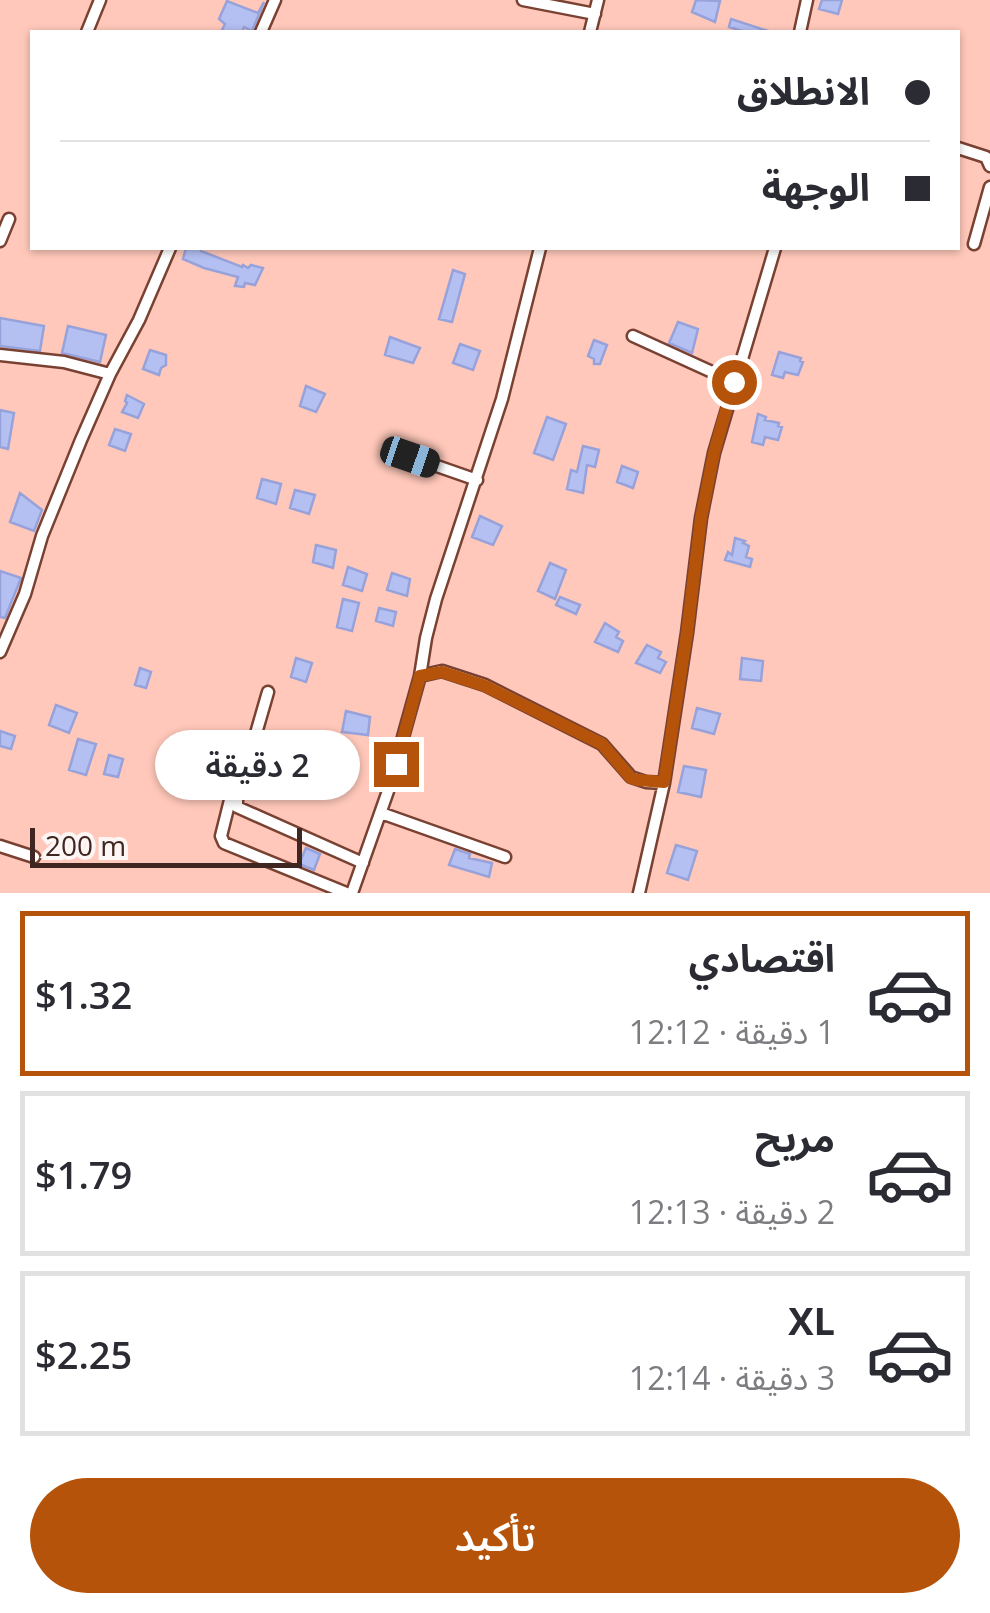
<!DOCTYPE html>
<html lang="ar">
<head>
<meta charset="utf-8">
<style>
	:root { --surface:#fff; --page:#f7f7f7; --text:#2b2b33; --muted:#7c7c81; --line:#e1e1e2; --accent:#b45309 }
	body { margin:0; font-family:"Open Sans","Noto Sans Arabic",sans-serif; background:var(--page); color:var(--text); direction:rtl; height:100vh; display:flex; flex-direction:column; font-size:38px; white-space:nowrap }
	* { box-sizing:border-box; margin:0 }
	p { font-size:32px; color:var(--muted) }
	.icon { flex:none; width:55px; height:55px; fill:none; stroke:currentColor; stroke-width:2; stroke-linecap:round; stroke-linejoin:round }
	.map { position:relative; height:893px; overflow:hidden; direction:ltr }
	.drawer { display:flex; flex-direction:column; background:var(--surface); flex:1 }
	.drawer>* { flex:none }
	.banner { position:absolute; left:30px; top:30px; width:930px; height:220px; border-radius:0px; box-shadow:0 2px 8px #0004; direction:rtl; display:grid; align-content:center; height:220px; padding:0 30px; background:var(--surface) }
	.scale { position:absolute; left:30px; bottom:25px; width:272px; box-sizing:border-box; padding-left:10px; border:5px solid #402620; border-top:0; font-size:28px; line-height:35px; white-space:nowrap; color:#402620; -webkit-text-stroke:8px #fdf6f4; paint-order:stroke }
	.end { position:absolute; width:45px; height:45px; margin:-22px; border:12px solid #b45309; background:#fff; box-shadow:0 0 0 5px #fff }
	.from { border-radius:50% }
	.bubble { position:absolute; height:70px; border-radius:35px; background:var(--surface); box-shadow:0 2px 8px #0004; font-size:32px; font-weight:600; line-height:70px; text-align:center; direction:rtl }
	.car { position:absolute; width:30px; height:60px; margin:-30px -15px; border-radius:12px; box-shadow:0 0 8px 2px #0007; background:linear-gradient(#222 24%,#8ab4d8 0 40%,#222 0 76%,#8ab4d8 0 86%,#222 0) }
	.banner b { display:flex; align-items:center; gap:35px; height:95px; font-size:38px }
	.banner b+b { border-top:2px solid var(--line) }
	.banner i { width:25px; height:25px; background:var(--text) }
	ul { padding:18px 0 0; list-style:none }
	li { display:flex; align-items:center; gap:30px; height:165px; margin:0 20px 15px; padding:0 10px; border:5px solid var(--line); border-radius:0px }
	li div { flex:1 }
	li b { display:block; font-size:38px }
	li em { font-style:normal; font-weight:600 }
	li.selected { border-color:var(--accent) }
	li>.icon { width:90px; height:90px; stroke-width:1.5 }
	.action { display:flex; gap:20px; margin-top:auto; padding:20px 30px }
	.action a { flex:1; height:115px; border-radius:60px; background:var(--accent); color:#fff; font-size:40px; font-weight:600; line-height:115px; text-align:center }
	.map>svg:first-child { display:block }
	.building { fill:#b4bff2; stroke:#97a2da; stroke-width:2.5 }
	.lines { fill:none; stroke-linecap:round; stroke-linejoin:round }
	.minor-casing { stroke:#794132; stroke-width:15 }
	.minor { stroke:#fff; stroke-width:10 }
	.route { stroke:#b45309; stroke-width:12 }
</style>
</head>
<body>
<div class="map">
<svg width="990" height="893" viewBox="0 0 990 893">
	<rect width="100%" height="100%" fill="#ffc8ba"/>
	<!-- building -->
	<path class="building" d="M696,0l24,1 -5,21 -23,-10z
		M822,0h20l-4,14 -19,-5z
		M227,1l31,12 6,-11 -12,29 -8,-4 -2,5h-21l4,-8 -6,-5z
		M731,19l37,12v1h-23l-16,-5z
		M186,248h16l-1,3 41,16 1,-2 5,3 3,-3 12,3 -8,17 -10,-2 -1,4 -9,-1 3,-9 -34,-9 -21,-9z
		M453,270l12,4 -13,48 -13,-3z
		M0,318l44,8 -4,25 -40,-5z
		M678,322l20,7 -6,24 -23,-10z
		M68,326l38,9 -6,27 -38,-9z
		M390,337l30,11 -7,15 -28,-8z
		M594,340l13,5 -7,19h-6v-5l-6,-3z
		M460,344l20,7 -7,19 -20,-7z
		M150,350l16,5v10l-5,3 -2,7 -16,-6z
		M779,352l22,6 -1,3 3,1 -5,13 -13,-3 -2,6 -11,-3z
		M306,386l19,8 -9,18 -16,-6z
		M127,395l17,9 -6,14 -16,-6 5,-9 -2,-2z
		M0,410l14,3 -6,36 -8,-2z
		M758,414l8,3 -1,3 14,3 -1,3 4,1 -4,13 -13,-3 -2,8 -11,-3z
		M547,417l19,7 -13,36 -19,-7z
		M115,429l16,5 -6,17 -16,-6z
		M583,446l16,4 -4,17 -8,-2 -4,28 -16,-4 4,-19 6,2z
		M622,466l16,6 -5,16 -16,-6z
		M262,479l19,5 -5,20 -19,-6z
		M295,490l20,5 -6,19 -19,-6z
		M20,493l22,17 -8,21 -24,-9z
		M480,516l22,10 -9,19 -21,-8z
		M735,538l10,3 -2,2 6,3 -3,11 6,2 -2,8 -25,-7 3,-8 4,3z
		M316,545l20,5 -3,18 -20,-6z
		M550,563l16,7 -11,29 -17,-8z
		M348,567l19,7 -5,17 -19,-6z
		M0,571l21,7 -16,40 -5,-1z
		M392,573l18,6 -3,17 -20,-6z
		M560,597l20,8 -4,9 -20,-9z
		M343,599l16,4 -7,28 -15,-4z
		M379,608l17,4 -3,14 -17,-5z
		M605,623l14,9 -3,5 7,4 -5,11 -23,-10z
		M647,645l14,7 -3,6 8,4 -6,11 -24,-10z
		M296,658l16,5 -6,19 -15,-5z
		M742,658l21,3 -2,20 -21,-2z
		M140,668l11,4 -5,16 -11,-3z
		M56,705l21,8 -8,20 -20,-8z
		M697,708l23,6 -6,20 -22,-6z
		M346,711l24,6 -2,18 -26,-3z
		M0,731l15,5 -4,13 -11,-3z
		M78,739l18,5 -10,31 -17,-5z
		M109,755l14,4 -5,18 -14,-3z
		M684,766l22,4 -5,27 -23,-5z
		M676,845l21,6 -9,29 -21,-7z
		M306,848l14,6 -6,16 -15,-6z
		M455,849l15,5 -1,4 23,5 -3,14 -40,-12z"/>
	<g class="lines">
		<!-- minor casing -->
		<g class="minor-casing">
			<path id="minor" d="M523,0l72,14
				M87,32l13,-32
				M261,32l14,-32
				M590,32l8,-32
				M800,32l7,-32
				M958,148l28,9 4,9
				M0,241l9,-22
				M974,244l16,-57
				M633,336l101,46
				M0,355l64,7 46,12
				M411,457l66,23
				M0,652l25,-58 17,-58 39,-96 29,-66 29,-54 31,-72
				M420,676l22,-5 43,14 117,59 29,33 15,5 18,1
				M268,692l-31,107v8l126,56
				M233,788l-12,48 3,7 122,50
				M381,813l124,44
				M0,846l34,11
				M352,893l36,-102 32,-115 6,-38 10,-39 66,-200 38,-151
				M639,893l25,-110 23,-150 14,-115 13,-65 61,-205"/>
		</g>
		<!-- minor -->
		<use href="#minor" class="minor"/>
	</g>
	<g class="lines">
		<!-- route -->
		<path class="route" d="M396,764l24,-88 22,-4 43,14 117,58 29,34 7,2 26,2 23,-149 14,-115 13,-65 20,-71"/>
	</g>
</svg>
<div class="scale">200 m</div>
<i class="end from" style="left:734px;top:382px"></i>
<i class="end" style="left:396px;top:764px"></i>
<div class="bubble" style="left:155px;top:730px;width:205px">2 دقيقة</div>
<i class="car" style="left:410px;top:457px;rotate:109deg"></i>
<div class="banner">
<b><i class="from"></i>الانطلاق</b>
<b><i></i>الوجهة</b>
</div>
</div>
<section class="drawer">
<ul>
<li class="selected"><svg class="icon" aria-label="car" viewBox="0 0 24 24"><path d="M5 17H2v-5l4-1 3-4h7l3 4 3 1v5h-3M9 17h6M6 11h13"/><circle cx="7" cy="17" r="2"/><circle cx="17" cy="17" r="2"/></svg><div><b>اقتصادي</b><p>1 دقيقة · 12:12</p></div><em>$1.32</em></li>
<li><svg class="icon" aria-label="car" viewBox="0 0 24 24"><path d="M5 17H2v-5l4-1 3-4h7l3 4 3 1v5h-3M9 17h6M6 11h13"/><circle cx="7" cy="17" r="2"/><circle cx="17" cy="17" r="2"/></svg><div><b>مريح</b><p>2 دقيقة · 12:13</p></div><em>$1.79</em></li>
<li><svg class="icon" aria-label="car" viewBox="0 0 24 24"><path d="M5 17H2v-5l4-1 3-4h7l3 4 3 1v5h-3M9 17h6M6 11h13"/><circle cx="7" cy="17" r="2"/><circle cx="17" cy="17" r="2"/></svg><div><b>XL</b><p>3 دقيقة · 12:14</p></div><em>$2.25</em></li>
</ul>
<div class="action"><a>تأكيد</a></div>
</section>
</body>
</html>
